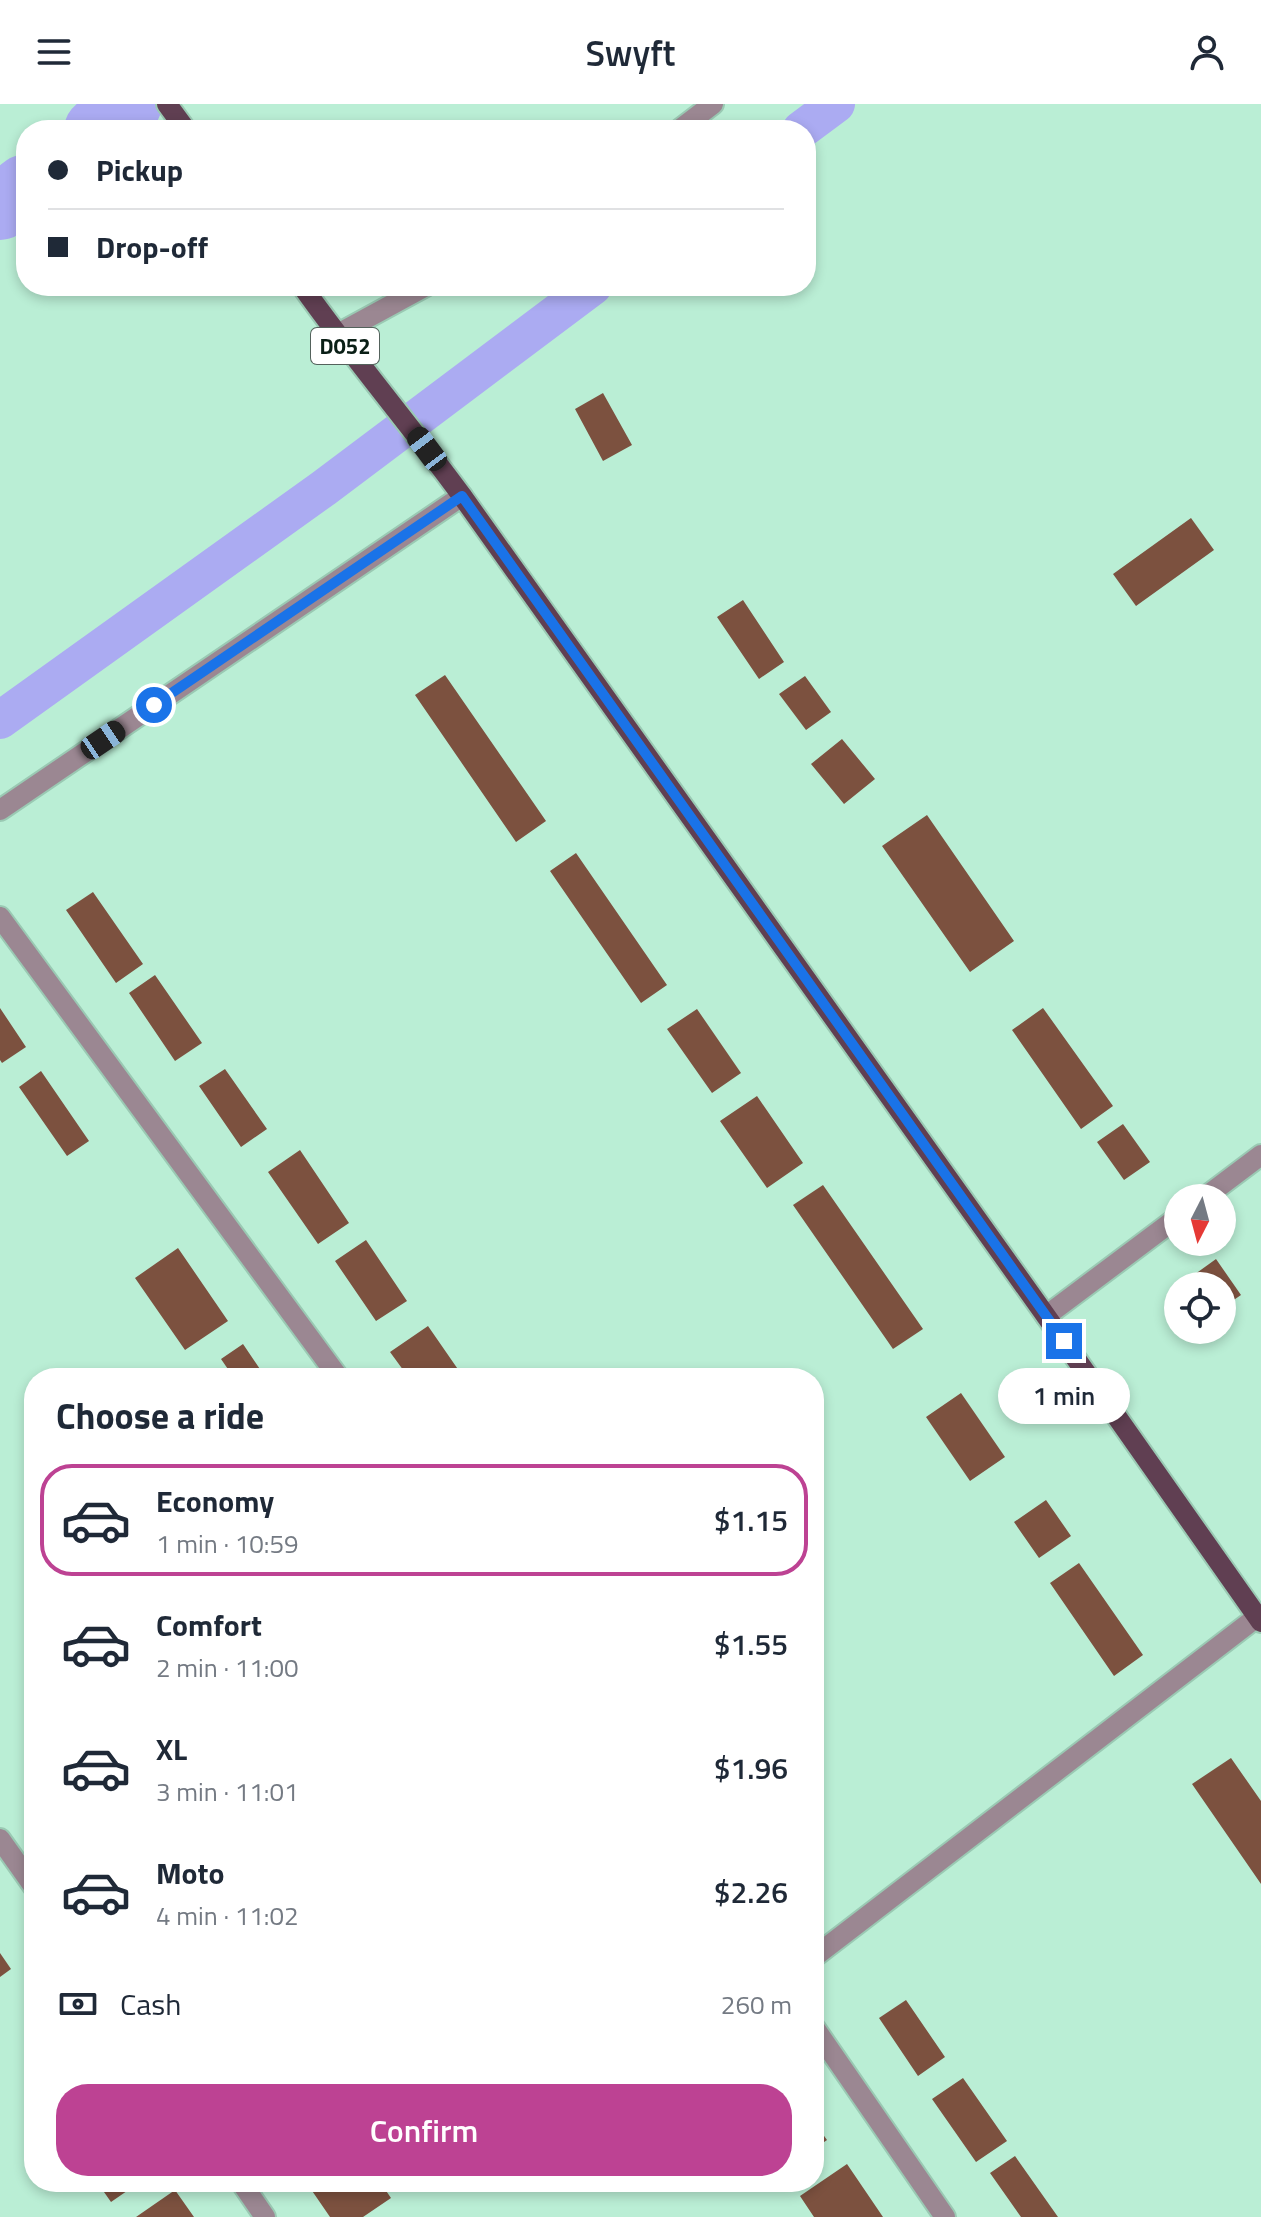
<!DOCTYPE html>
<html lang="en">
<head>
<meta charset="utf-8">
<style>
	:root { --surface:#fff; --page:#f6f6f7; --text:#1f2937; --muted:#747a83; --line:#e0e1e3; --accent:#bd4293 }
	body { margin:0; font-family:"Titillium Web",sans-serif; background:var(--page); color:var(--text); height:100vh; display:flex; flex-direction:column; font-size:30px; white-space:nowrap }
	* { box-sizing:border-box; margin:0 }
	p { font-size:26px; color:var(--muted) }
	.icon { flex:none; width:44px; height:44px; fill:none; stroke:currentColor; stroke-width:2; stroke-linecap:round; stroke-linejoin:round }
	.map { position:relative; flex:1; overflow:hidden }
	.panel { position:absolute; left:24px; top:1264px; width:800px; height:824px; display:flex; flex-direction:column; background:var(--surface); border-radius:32px; box-shadow:0 4px 12px #0003 }
	.panel>* { flex:none }
	.guide { position:absolute; left:16px; top:16px; width:800px; height:176px; border-radius:32px; box-shadow:0 4px 12px #0003; display:grid; align-content:center; height:176px; padding:0 32px; background:var(--surface) }
	.needle { width:52px; rotate:186deg }
	.buttons { position:absolute; left:1164px; top:1080px; display:grid; gap:16px }
	.buttons a { display:grid; place-items:center; width:72px; height:72px; border-radius:50%; background:var(--surface); box-shadow:0 4px 12px #0003; font-size:40px }
	.end { position:absolute; width:36px; height:36px; margin:-18px; border:10px solid #1a73e8; background:#fff; box-shadow:0 0 0 4px #fff }
	.from { border-radius:50% }
	.bubble { position:absolute; height:56px; border-radius:28px; background:var(--surface); box-shadow:0 4px 12px #0003; font-size:26px; font-weight:600; line-height:56px; text-align:center }
	.car { position:absolute; width:24px; height:48px; margin:-24px -12px; border-radius:10px; box-shadow:0 0 6px 2px #0007; background:linear-gradient(#222 24%,#8ab4d8 0 40%,#222 0 76%,#8ab4d8 0 86%,#222 0) }
	.guide b { display:flex; align-items:center; gap:28px; height:76px; font-size:30px }
	.guide b+b { border-top:2px solid var(--line) }
	.guide i { width:20px; height:20px; background:var(--text) }
	ul { padding:0; list-style:none }
	li { display:flex; align-items:center; gap:24px; height:112px; margin:0 16px 12px; padding:0 16px; border:4px solid transparent; border-radius:32px }
	li div { flex:1 }
	li b { display:block; font-size:30px }
	li em { font-style:normal; font-weight:600 }
	li.active { border-color:var(--accent) }
	li>.icon { width:72px; height:72px; stroke-width:1.5 }
	h2 { padding:0 32px; font-size:36px; line-height:96px }
	.pay { display:flex; align-items:center; gap:20px; height:88px; padding:0 32px; font-size:30px }
	.pay p { margin-inline-start:auto }
	.action { display:flex; gap:16px; margin-top:auto; padding:16px 32px }
	.action a { flex:1; height:92px; border-radius:32px; background:var(--accent); color:#fff; font-size:32px; font-weight:600; line-height:92px; text-align:center }
	header { display:flex; justify-content:space-between; align-items:center; height:104px; padding:0 32px; background:var(--surface); font-size:36px; font-weight:600 }
	.map>svg:first-child { display:block }
	.lines { fill:none; stroke-linecap:round; stroke-linejoin:round }
	.canal { stroke:#ababf2; stroke-width:38 }
	.river { stroke:#ababf2; stroke-width:66 }
	.building { fill:#7c513f }
	.minor-casing { stroke:#9ac9b3; stroke-width:24 }
	.major-casing { stroke:#9ac9b3; stroke-width:24 }
	.minor { stroke:#9b8792; stroke-width:20 }
	.major { stroke:#603f52; stroke-width:20 }
	.route { stroke:#1a73e8; stroke-width:10 }
	.labels { text-anchor:middle; stroke-width:8; stroke-linejoin:round; paint-order:stroke }
	.shield { fill:#fff; stroke:#54625c; stroke-width:2 }
	.shield-label { font-size:22px; font-weight:bold; fill:#0a1f16 }
</style>
</head>
<body>
<header><svg class="icon" aria-label="menu" viewBox="0 0 24 24"><path d="M4 6h16M4 12h16M4 18h16"/></svg>Swyft<svg class="icon" aria-label="person" viewBox="0 0 24 24"><circle cx="12" cy="8" r="4"/><path d="M4 21q1-7 8-7t8 7"/></svg></header>
<div class="map">
<svg width="1261" height="2113" viewBox="0 0 1261 2113">
	<rect width="100%" height="100%" fill="#baeed5"/>
	<g class="lines">
		<!-- canal -->
		<path class="canal" d="M801,26l35,-26
			M0,616l324,-232 269,-202"/>
		<!-- river -->
		<path class="river" d="M97,26l32,-26
			M0,103l26,-20"/>
	</g>
	<!-- building -->
	<path class="building" d="M603,289l29,52 -29,16 -28,-52z
		M1191,414l23,32 -78,56 -23,-32z
		M743,496l41,62 -25,17 -42,-62z
		M445,571l101,146 -30,21 -101,-147z
		M805,572l26,36 -25,18 -27,-36z
		M842,635l33,40 -31,25 -33,-40z
		M927,711l87,126 -44,31 -88,-126z
		M576,749l91,132 -26,18 -91,-132z
		M93,788l50,72 -27,19 -50,-73z
		M155,871l47,68 -27,18 -46,-68z
		M0,904l26,39 -24,16 -2,-3z
		M1043,904l70,98 -32,23 -69,-99z
		M697,905l44,64 -29,20 -45,-64z
		M225,965l42,60 -26,18 -42,-61z
		M41,967l48,70 -22,15 -48,-69z
		M757,992l46,67 -36,25 -47,-67z
		M1123,1020l27,38 -26,18 -27,-38z
		M300,1046l49,73 -31,21 -50,-72z
		M823,1081l100,144 -30,20 -100,-144z
		M366,1136l41,61 -31,20 -41,-60z
		M178,1144l50,73 -43,29 -50,-72z
		M1216,1155l25,36 -19,13v-22h-24l-7,-9z
		M428,1222l36,52h-55l-19,-26z
		M243,1240l23,34h-32l-13,-19z
		M961,1289l44,64 -35,24 -44,-64z
		M1046,1396l25,36 -32,22 -25,-36z
		M1079,1459l64,92 -29,21 -64,-93z
		M1231,1654l30,43v83l-69,-100z
		M0,1849l11,16 -11,8z
		M906,1896l39,57 -27,19 -39,-58z
		M963,1974l44,63 -31,21 -44,-63z
		M814,2018l13,18 -13,9z
		M1015,2052l43,61h-37l-31,-44z
		M847,2060l36,53h-69l-14,-21z
		M97,2078h43l-29,20z
		M306,2078h74l11,16 -28,19h-33z
		M175,2086l19,27h-58z"/>
	<g class="lines">
		<!-- minor casing -->
		<g class="minor-casing">
			<path id="minor" d="M679,26l34,-26
				M336,231l90,-49
				M0,706l462,-314
				M0,813l339,461
				M1204,1094l57,-43
				M1046,1212l132,-99
				M0,1735l34,48
				M814,1853l443,-340
				M814,1923l131,190
				M241,2078l24,35"/>
		</g>
		<!-- major casing -->
		<g class="major-casing">
			<path id="major" d="M167,0l19,26
				M302,182c51,72 108,139 160,210l584,820 215,306"/>
		</g>
		<!-- minor -->
		<use href="#minor" class="minor"/>
		<!-- major -->
		<use href="#major" class="major"/>
	</g>
	<g class="lines">
		<!-- route -->
		<path class="route" d="M154,601l308,-209 602,845"/>
	</g>
	<g class="labels">
		<!-- shield labels -->
		<rect class="shield" x="311" y="224" width="68" height="36" rx="6"/>
		<g class="shield-label">
			<text x="345" y="250">D052</text>
		</g>
	</g>
</svg>
<div class="buttons">
<a><svg class="needle" viewBox="-14 -14 28 28"><path d="M0-13l5 13h-10z" fill="#e53935"/><path d="M0 13l5-13h-10z" fill="#747a83"/></svg></a>
<a><svg class="icon" aria-label="locate" viewBox="0 0 24 24"><circle cx="12" cy="12" r="6"/><path d="M12 2v4M12 18v4M2 12h4M18 12h4"/></svg></a>
</div>
<i class="end from" style="left:154px;top:601px"></i>
<i class="end" style="left:1064px;top:1237px"></i>
<div class="bubble" style="left:998px;top:1264px;width:132px">1 min</div>
<i class="car" style="left:427px;top:345px;rotate:323deg"></i>
<i class="car" style="left:103px;top:636px;rotate:56deg"></i>
<div class="guide">
<b><i class="from"></i>Pickup</b>
<b><i></i>Drop-off</b>
</div>
<section class="panel">
<h2>Choose a ride</h2>
<ul>
<li class="active"><svg class="icon" aria-label="car" viewBox="0 0 24 24"><path d="M5 17H2v-5l4-1 3-4h7l3 4 3 1v5h-3M9 17h6M6 11h13"/><circle cx="7" cy="17" r="2"/><circle cx="17" cy="17" r="2"/></svg><div><b>Economy</b><p>1 min · 10:59</p></div><em>$1.15</em></li>
<li><svg class="icon" aria-label="car" viewBox="0 0 24 24"><path d="M5 17H2v-5l4-1 3-4h7l3 4 3 1v5h-3M9 17h6M6 11h13"/><circle cx="7" cy="17" r="2"/><circle cx="17" cy="17" r="2"/></svg><div><b>Comfort</b><p>2 min · 11:00</p></div><em>$1.55</em></li>
<li><svg class="icon" aria-label="car" viewBox="0 0 24 24"><path d="M5 17H2v-5l4-1 3-4h7l3 4 3 1v5h-3M9 17h6M6 11h13"/><circle cx="7" cy="17" r="2"/><circle cx="17" cy="17" r="2"/></svg><div><b>XL</b><p>3 min · 11:01</p></div><em>$1.96</em></li>
<li><svg class="icon" aria-label="car" viewBox="0 0 24 24"><path d="M5 17H2v-5l4-1 3-4h7l3 4 3 1v5h-3M9 17h6M6 11h13"/><circle cx="7" cy="17" r="2"/><circle cx="17" cy="17" r="2"/></svg><div><b>Moto</b><p>4 min · 11:02</p></div><em>$2.26</em></li>
</ul>
<div class="pay"><svg class="icon" aria-label="cash" viewBox="0 0 24 24"><path d="M3 7h18v10H3z"/><circle cx="12" cy="12" r="2"/></svg>Cash<p>260 m</p></div>
<div class="action"><a>Confirm</a></div>
</section>
</div>
</body>
</html>
